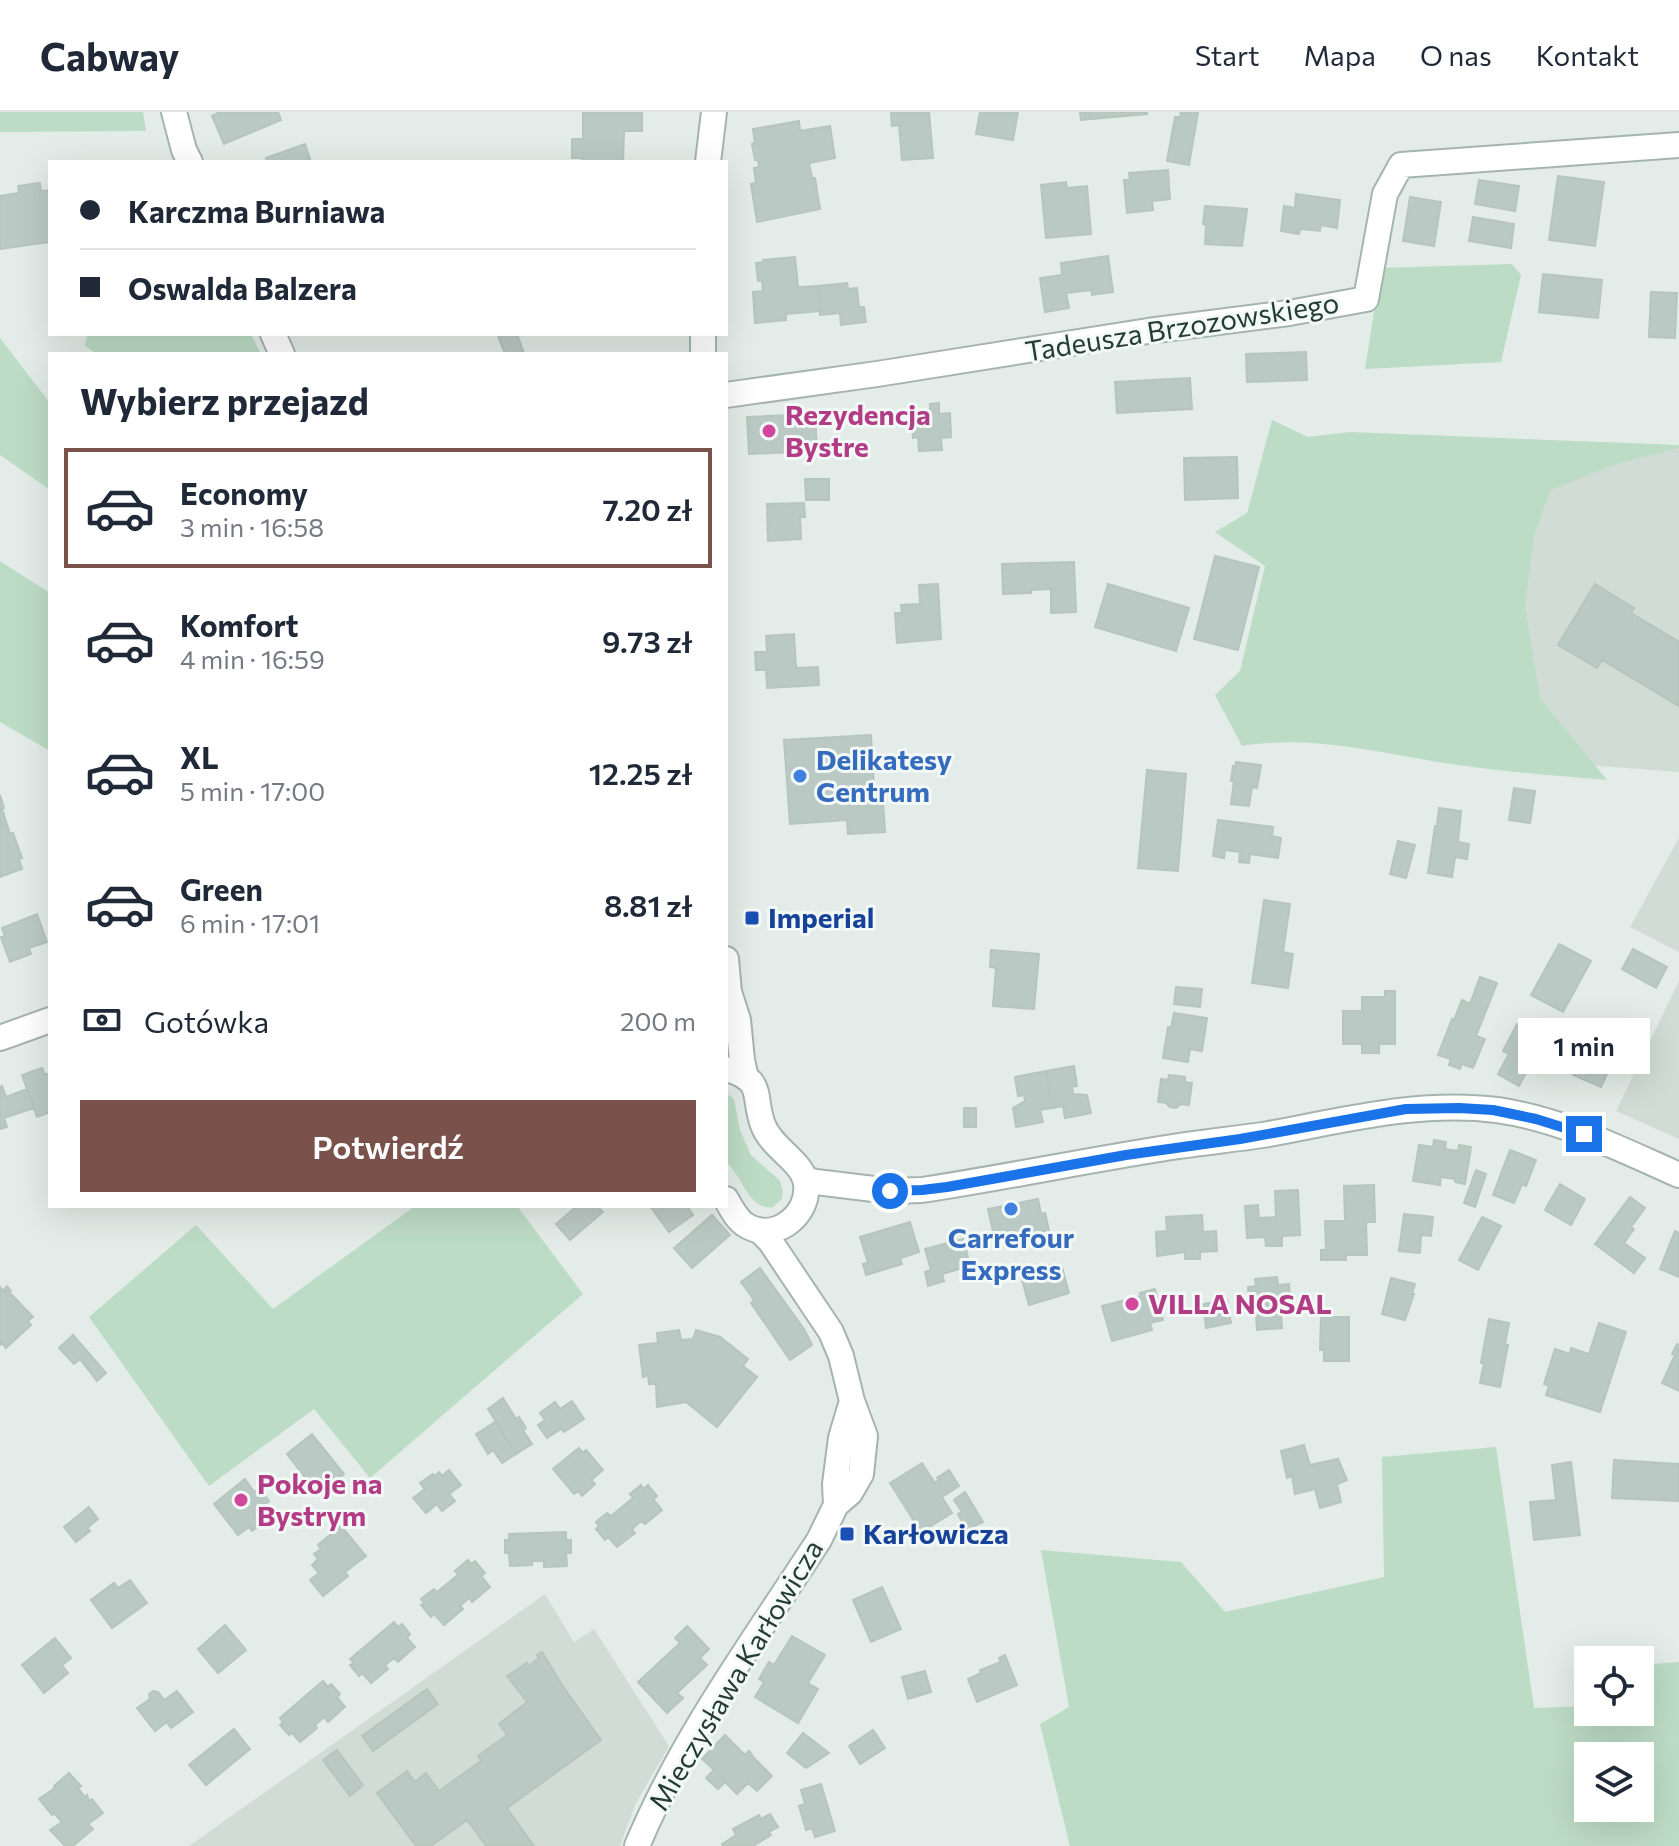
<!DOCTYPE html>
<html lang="pl">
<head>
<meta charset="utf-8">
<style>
	:root { --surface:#fff; --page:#f6f6f7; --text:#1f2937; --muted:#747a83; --line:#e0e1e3; --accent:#7a514b }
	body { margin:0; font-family:Commissioner,sans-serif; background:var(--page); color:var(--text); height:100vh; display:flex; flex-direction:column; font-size:30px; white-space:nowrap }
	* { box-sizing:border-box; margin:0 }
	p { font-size:26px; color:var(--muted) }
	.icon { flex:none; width:44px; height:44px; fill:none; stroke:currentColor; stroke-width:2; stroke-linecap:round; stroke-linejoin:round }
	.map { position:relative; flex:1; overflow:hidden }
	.drawer { position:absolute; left:48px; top:240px; width:680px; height:856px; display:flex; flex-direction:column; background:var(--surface); border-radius:0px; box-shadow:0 8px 32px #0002 }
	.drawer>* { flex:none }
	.guide { position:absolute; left:48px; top:48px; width:680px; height:176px; border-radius:0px; box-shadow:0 8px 32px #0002; display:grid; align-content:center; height:176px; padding:0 32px; background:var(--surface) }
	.buttons { position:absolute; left:1574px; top:1534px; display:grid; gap:16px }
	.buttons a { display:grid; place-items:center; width:80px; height:80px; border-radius:0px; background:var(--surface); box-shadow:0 8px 32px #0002; font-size:40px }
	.end { position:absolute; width:36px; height:36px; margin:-18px; border:10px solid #1a73e8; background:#fff; box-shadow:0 0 0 4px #fff }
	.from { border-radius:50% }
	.bubble { position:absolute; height:56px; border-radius:0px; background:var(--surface); box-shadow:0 8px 32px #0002; font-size:26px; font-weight:600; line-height:56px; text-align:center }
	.guide b { display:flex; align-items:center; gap:28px; height:76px; font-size:30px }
	.guide b+b { border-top:2px solid var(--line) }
	.guide i { width:20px; height:20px; background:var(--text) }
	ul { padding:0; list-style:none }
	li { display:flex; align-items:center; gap:24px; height:120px; margin:0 16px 12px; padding:0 16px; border:4px solid transparent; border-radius:0px }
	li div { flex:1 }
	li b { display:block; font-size:30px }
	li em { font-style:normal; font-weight:600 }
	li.current { border-color:var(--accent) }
	li>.icon { width:72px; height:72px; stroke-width:1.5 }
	h2 { padding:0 32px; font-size:36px; line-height:96px }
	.pay { display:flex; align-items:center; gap:20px; height:88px; padding:0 32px; font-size:30px }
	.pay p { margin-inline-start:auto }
	.primary-button { display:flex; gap:16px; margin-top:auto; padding:16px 32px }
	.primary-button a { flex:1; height:92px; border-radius:0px; background:var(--accent); color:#fff; font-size:32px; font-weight:600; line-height:92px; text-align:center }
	header { display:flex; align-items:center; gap:48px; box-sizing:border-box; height:112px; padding:0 40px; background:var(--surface); border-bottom:2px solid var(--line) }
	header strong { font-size:38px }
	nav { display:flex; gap:44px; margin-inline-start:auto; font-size:28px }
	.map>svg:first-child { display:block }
	.built { fill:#d1dcd7 }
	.green { fill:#bddcc5; fill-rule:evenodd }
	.building { fill:#bbc9c4; stroke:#b6c5be; stroke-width:2 }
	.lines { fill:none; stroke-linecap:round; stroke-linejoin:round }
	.minor-casing { stroke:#a6b4af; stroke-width:28 }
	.minor { stroke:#fff; stroke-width:24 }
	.route { stroke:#1a73e8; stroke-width:10 }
	.hotel-dot { fill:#d1479c; stroke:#f3f9f6; stroke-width:3 }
	.shop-dot { fill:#3f7fe0; stroke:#f3f9f6; stroke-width:3 }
	.transit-dot { fill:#1a4fb4; stroke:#f3f9f6; stroke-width:3 }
	.labels { text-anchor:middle; stroke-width:6; stroke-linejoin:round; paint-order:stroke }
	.street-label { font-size:28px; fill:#243c35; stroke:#f3f9f6 }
	.hotel-label { font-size:28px; font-weight:bold; fill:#b23c85; stroke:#f3f9f6; text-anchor:start }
	.shop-label { font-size:28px; font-weight:bold; fill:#366cbe; stroke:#f3f9f6; text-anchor:start }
	.transit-label { font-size:28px; font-weight:bold; fill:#164399; stroke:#f3f9f6; text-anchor:start }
</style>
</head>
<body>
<header>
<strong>Cabway</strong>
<nav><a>Start</a><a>Mapa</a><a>O nas</a><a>Kontakt</a></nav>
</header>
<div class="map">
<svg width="1679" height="1734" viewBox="0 0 1679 1734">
	<rect width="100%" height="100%" fill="#e3ece8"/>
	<!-- built -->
	<path class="built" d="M1679,334v326l-306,-23 169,-300z
		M1679,726v114l-49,-25z
		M1679,869v158l-63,-28z
		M545,1482l29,48 20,-13 75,117 -34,59 -15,41h-431z"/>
	<!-- green -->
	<path class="green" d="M0,0h143l3,19 -146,1z
		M1512,152l9,11 -20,87 -136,7 16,-101z
		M87,222h164l10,20h-164l-12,-8z
		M0,226l50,65v87l-50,-35z
		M1272,308l36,17 42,-5 329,13v3l-66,17 -62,25 -17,46 -9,71 15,91 67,82c-44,-4 -90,-7 -134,-13 -77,-9 -153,-34 -231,-21l-27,-51 25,-24 25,-105 -50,-34 32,-19z
		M0,449l50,32v158l-50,-29z
		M726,981l8,6 6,31 11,25 29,26 3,11 -1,7 -9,8c-25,4 -30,-31 -47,-45z
		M415,1094h102l66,88 -213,184 -56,-69 -105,77 -120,-169 107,-92 77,84z
		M1496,1335l38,261 54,-2v6h52v-47l39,-3v184h-609l-30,-122 29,-17 -28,-157 140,12 44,50 159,-35 -2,-120zM1640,1644v52h-52v-52z"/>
	<!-- building -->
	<path class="building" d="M220,0h58l3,8 -57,24 -12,-28z
		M583,0h59v19h-18l-1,31h-41v-4h-10v-19h11z
		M891,0h38l4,46 -31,2 -3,-35 -7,1z
		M980,0h38l-5,28 -37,-6z
		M1080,0h67v2l-66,6z
		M1181,0h17l-9,53 -22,-4 8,-44h5z
		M799,9l1,10 30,-5 5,32 -26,5 3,15h3l5,31 -63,13 -6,-38 5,-1 -2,-15 5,-1 -1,-7h-3l-3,-16 3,-1 -2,-14z
		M305,32l6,18h-44l-1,-4z
		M1168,58l2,29 -18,2 1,9 -26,3 -3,-33h6l-1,-7z
		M1558,64l46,6 -9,64 -46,-6z
		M1479,68l40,6 -4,25 -40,-7z
		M1066,70l1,6 20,-2 4,48 -45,4 -5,-53z
		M40,71l1,8 9,-1v52l-50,7v-53l19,-3 -1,-7z
		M1296,82l44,6 -3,28 -16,-3 -1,6 -20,-2 -1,5 -18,-3 3,-25 11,2z
		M1410,85l31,5 -7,44 -31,-5z
		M1205,94l42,3 -5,37 -37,-2 1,-19 -3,-1z
		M1473,105l41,7 -3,24 -42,-7z
		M1108,144l5,36 -21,3 -1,-5 -25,3 3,15 -24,4 -5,-34 22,-3 -1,-12z
		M795,145l3,30 20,-1 2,25 -34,3v6l-31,3 -2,-31 10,-1 -1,-11 -4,1 -2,-18 8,-1 -1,-2z
		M1543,162l59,6 -4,38 -59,-6z
		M847,171l1,6 9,-1 2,19h5l2,15 -25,3 -1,-12 -20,2 -2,-29z
		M1651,180l26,1 -2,45 -26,-1z
		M504,222h13l7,19 -19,1 -7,-18z
		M1306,240l1,28 -60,2 -1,-28z
		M1190,266l2,31 -75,4 -2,-31z
		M939,291v11l11,-1 1,24 -10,1 1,12 -23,1 -1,-14 -5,1 -2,-27 19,-1v-6z
		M815,302l2,37 -68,3 -2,-37z
		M1237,345l1,41 -53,2 -1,-42z
		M805,367h24v21h-23z
		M804,391l1,14h-5l1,22 -33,2 -1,-37z
		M1215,444l44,11 -21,83 -44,-11z
		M1074,450l2,50 -25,1v-24l-20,1v3l-28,1 -1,-30z
		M938,472l3,55 -44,4 -2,-30h7l-1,-8 19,-1 -1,-19z
		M1108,472l81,24 -13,43 -81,-24z
		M1595,472l39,24 -3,5 48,29v64l-77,-46 -5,8 -39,-23z
		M794,522l2,34 22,-1 1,18 -52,3 -1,-18h-10l-1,-18h12l-1,-16z
		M871,623l3,52h8l3,45 -37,2 -1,-14 -57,4 -6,-84z
		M1236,650l25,3 -4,23 -5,-1 -3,19 -18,-2 3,-23h-3l2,-15 2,1z
		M1147,658l39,4 -8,97 -40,-3z
		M1514,676l21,3 -5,32 -21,-3z
		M0,683l4,13 -2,1 8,25 3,-1 9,25 -3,1 3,10 -22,8z
		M1439,696l22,3 -3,31 11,2 -2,15 -12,-2 -3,20 -24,-4 7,-47h2z
		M1218,708l55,7 -1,9 9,2 -3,20 -28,-4 -1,9 -10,-1 1,-10 -15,-2 -1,8 -11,-2z
		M1398,729l17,4 -9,33 -16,-4z
		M1264,788l26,4 -7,48 10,2 -5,34 -36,-5z
		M37,802l10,28 -18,6 2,6 -21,8 -9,-25 4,-1 -3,-8z
		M1559,832l32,17 -28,51 -32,-17z
		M1633,837l34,18 -11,21 -34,-19z
		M991,838l48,4 -5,55 -41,-3 3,-38 -6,-1z
		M1480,865l17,6 -21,53 9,3 -12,29 -11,-4 -2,5 -11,-4 2,-6 -13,-4 14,-36 2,1 8,-20 8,4z
		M1176,875l26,2 -2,18 -26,-3z
		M1385,879h10v53h-16v9h-17v-9h-19v-33h19v-14h23z
		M1174,901l33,5 -5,33 -12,-2 -2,13 -25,-4 5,-31 3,1z
		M1517,912l27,15 -25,47 -21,-12 11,-20 -6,-3z
		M1572,921l15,7 3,-7 11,4 -3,7 19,8 -16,35 -28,-12 3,-7 -16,-8z
		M1074,954l3,20 -5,1 1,7 14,1 4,18 -26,5 -2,-12 -11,2 -6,-37z
		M42,956l3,7 5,-2v39l-13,5 -15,-42z
		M1046,959l6,37 -12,2 3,12 -27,5 -3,-19 12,-7 -1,-6 -6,1 -3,-19z
		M1169,963l16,2v5l7,1 -3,22 -8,-1 -5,4 -6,-1 -4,-4 -8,-1 3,-23 7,1z
		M2,974l4,11 21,-8 7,19 -30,10 3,9 -7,2v-42z
		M964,996h12v19h-12z
		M1434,1028l12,2 -1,7 13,2 1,-6 12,2 -6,37 -10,-2v-3l-14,-2 -1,8 -27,-4 6,-36 14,2z
		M1510,1038l26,10 -10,26 -4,-2 -8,19 -21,-8z
		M1476,1058l10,4 -11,33 -11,-4z
		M1560,1072l25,15 -14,26 -26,-15z
		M1374,1073l1,37h-9l1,33h-21v5h-25v-10h5l-1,-29h20l-1,-35z
		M1298,1078l2,45 -18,1v10h-16l-1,-9 -18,1 -2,-32 13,-1 1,13 17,-1 -1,-26z
		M1630,1085l15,11 -14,19 3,2 -10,14 21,15 -11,15 -39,-29z
		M1038,1087l3,15 4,-1 4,17 -28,6 1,5 -14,3 -1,-6 -12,3 -7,-32z
		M577,1094h20l6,6 -33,28 -14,-16z
		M650,1094h37l6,9 -24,17z
		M1404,1102l29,3 -2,19 -10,-1 -1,18 -21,-2z
		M712,1103l18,20 -38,33 -18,-20z
		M1202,1103l1,17 13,-1 1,20 -17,1v7h-15v-7l-28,4 -1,-24 11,-1 -1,-14z
		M1482,1105l19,9 -23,44 -19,-10z
		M910,1110l9,30 -19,6 2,6 -36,11 -3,-11 5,-1 -8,-26z
		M1675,1119l4,2v44l-19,-8z
		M963,1127l10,36 -7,2 -3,-9 -21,6 2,7 -16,5 -3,-14 6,-2 -6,-21z
		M1050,1153l1,5 11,-3 7,26 -40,12 -9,-32z
		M760,1156l44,61 8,16 -22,15 -39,-57 3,-3 -13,-18z
		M1277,1165l1,8 11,-1 2,30h-10l1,14 -25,2 -1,-15h-6l-2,-28 8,-1 -1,-7z
		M1391,1166l24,6 -3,10h2l-9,26 -23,-6z
		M7,1174l4,5 -2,1 24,25 -5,4 3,4 -25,23 -4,-5 -2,2v-58l3,4z
		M1155,1177l8,31 -13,3 2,7 -40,11 -10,-35 39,-10 -1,-3z
		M1227,1188l4,23 -25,5 -3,-24z
		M1321,1205h28v44h-25v-11h-4z
		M1489,1207l20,4 -4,22h3l-8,42 -20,-4 4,-20h-3z
		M1599,1211l27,9 -26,80 -54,-17 3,-9 -5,-2 11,-35 15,5 1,-6 18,6z
		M679,1218l2,10 12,-1 3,-9 24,7 28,22 -5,7 14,11 -40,50 -31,-25 -29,5 -1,-23h-7l-1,-9 -5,2 -4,-32 19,-2 -1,-10z
		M73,1223l33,38 -9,8 -17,-22 -6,5 -15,-16z
		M1677,1232l2,1v46l-17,-8 13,-28 -3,-1z
		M503,1286l13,21 3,-2 7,11 -3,2 9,14 -16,10 -28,-45z
		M572,1289l12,18 -20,13 -3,-3 -14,9 -9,-13 7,-5 -5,-7 15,-11 5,7z
		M495,1310l21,32 -14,9 -9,-13 -5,4 -12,-20z
		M312,1322l32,40 -26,20 -31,-40z
		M1304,1333l6,20 28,-6 9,21 -10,4 4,18 -21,6 -5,-19 -20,5 -3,-18 -5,2 -6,-27z
		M579,1336l4,5 3,-3 17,20 -12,10 4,4 -13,12 -4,-5 -4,3 -21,-25z
		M1614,1348l65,4v37l-67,-3z
		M1571,1350l9,73 -46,5 -4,-38 26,-2 -4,-35z
		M922,1351l13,20 4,-3 -2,-2 12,-8 10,16 -17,11 10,16 -31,19 -31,-49z
		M449,1358l12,15 -12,9 6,7 -13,10 -5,-7 -11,9 -13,-15 12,-9 -5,-6 13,-9 2,2 4,-4 3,4z
		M245,1367l9,13 6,-3 9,12 -5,4 8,12 -20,14 -3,-4 -11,8 -24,-31z
		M641,1373l3,4 4,-4 9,11 -4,3 9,11 -17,14 -4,-3 -9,8 3,4 -18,14 -9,-10 -3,3 -9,-11 3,-3 -3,-4 11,-9 4,3 22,-18 -3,-4z
		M965,1380l18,30 -17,8 -8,-16 4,-2 -8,-12z
		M89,1395l9,12 -11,9 3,3 -14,11 -12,-15z
		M341,1414l25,30 -21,16 3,4 -25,20 -13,-16 9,-7 -7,-8 6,-6 -4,-5 7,-5 -3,-4z
		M566,1420v8h5v13h-5l1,13 -23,1v-6h-12v4l-22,1 -1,-13h-4v-13h4v-6z
		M468,1448l3,4 4,-3 10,12 -4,3 9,11 -18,15 -3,-4 -9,8 3,3 -19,16 -10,-11 -3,3 -10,-12 3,-2 -3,-4 13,-10 3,3 21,-17 -3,-4z
		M130,1468l17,23 -35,25 -21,-28 23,-17 4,5z
		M882,1475l19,42 -30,13 -18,-42z
		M394,1510l4,5 4,-3 8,10 -3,4 8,9 -17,15 -4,-4 -9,7 3,4 -17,14 -9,-10 -3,3 -9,-11 4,-2 -4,-4z
		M225,1513l21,25 -28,23 -20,-24z
		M687,1514l22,23 -9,9 7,7 -30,28 6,5 -16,15 -29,-31 42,-39 -5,-5z
		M792,1524l33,19 -17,28 10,6 -20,34 -43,-26 9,-15 -5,-3 10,-17 5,3z
		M55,1526l16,20 -9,7 6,8 -24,20 -22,-28z
		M542,1540l20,33 39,55 -94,68 27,38h-48l-19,-26 -36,26h-15l-39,-53 30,-22 8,11 11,-9 13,18 42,-30 -3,-5 29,-21 -8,-11 28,-22 -20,-26 20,-13 2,3 10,-8 -2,-3z
		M1005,1543l12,30 -40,17 -9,-23 13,-6 -1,-3 21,-8 -2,-4z
		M925,1559l6,21 -23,7 -6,-22z
		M323,1569l5,6 3,-3 9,10 -3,3 8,10 -17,15 -4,-5 -9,8 2,3 -17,14 -8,-9 -3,2 -9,-10 3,-3 -3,-4z
		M427,1577l11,15 -65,47 -11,-15z
		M153,1579l5,1 6,8 13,-9 16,21 -22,16 -4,-6 -12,9 -18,-23 13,-9 -1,-5z
		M234,1617l16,20 -44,36 -17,-20z
		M873,1618l12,18 -25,16 -11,-18z
		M803,1621l26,20 -23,15 -19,-15z
		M725,1623l20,20 4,-4 3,3 -1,1 21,21 -15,15 -9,-8 -11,11 -12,-12 -7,7 -12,-11 8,-8 -12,-11z
		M337,1638l26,35 -13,11 -27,-36z
		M69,1661l12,13 -3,2 7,9 2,-2 2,6 3,-2 11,14 -15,11 5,5 -20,17h-8l-15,-16 12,-8 -8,-9 -2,2 -13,-16 16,-11 -1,-2z
		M821,1672l14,47 -20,6 -3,-9 -6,2 -7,-24 6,-2 -4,-14z
		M770,1702l8,13 -9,5 2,3 -18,11h-30l-1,-2 14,-9 -3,-6 26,-14 2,4z"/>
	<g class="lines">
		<!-- minor casing -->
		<g class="minor-casing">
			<path id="minor" d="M174,0l10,38 6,12
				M708,50l6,-50
				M273,222l9,20
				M703,222v20
				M726,283l151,-21 271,-43 141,-18 77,-14 19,-105 16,-29 278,-20
				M726,847l3,33 9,28 4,40 4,18
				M0,926l50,-18
				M726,957c40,11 26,27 37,56 9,24 40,36 43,59 4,32 -33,60 -62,40 -8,-6 -13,-16 -18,-25
				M805,1067l11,3 74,9 32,-1c86,-13 171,-31 257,-44 28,-4 56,-7 84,-11 78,-14 155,-35 234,-25 64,9 123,39 182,65
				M759,1118l11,11 61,91 10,24 11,45 13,35 -4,38 -11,19 -14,12
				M637,1734c46,-110 118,-207 182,-306l17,-35 -1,-21 6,-46 11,-37"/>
		</g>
		<!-- minor -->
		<use href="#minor" class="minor"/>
	</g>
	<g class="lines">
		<!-- route -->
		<path class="route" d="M890,1079l32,-1 25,-3 179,-32 114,-16 166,-30 53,-1 34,2 43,9 48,15"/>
	</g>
	<!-- markers -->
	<g class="hotel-dot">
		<circle cx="769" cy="319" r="8"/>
		<circle cx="1132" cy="1192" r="8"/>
		<circle cx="241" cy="1388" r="8"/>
	</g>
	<g class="shop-dot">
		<circle cx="800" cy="664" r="8"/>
		<circle cx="1011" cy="1097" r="8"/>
	</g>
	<g class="transit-dot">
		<rect x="744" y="798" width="16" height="16" rx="4"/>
		<rect x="839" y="1414" width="16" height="16" rx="4"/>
	</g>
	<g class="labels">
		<!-- street labels -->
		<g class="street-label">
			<text transform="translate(1182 215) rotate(-9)" y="10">Tadeusza Brzozowskiego</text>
			<text transform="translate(736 1563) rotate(-59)" y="10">Mieczysława Karłowicza</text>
		</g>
		<!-- hotel labels -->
		<g class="hotel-label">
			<text x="785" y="313">Rezydencja<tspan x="785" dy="32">Bystre</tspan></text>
			<text x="1148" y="1202">VILLA NOSAL</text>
			<text x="257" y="1382">Pokoje na<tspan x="257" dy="32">Bystrym</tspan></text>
		</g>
		<!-- shop labels -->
		<g class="shop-label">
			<text x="816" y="658">Delikatesy<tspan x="816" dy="32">Centrum</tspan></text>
			<text x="1011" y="1136" text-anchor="middle">Carrefour<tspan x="1011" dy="32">Express</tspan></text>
		</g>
		<!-- transit labels -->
		<g class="transit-label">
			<text x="768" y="816">Imperial</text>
			<text x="863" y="1432">Karłowicza</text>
		</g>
	</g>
</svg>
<div class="buttons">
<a><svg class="icon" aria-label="locate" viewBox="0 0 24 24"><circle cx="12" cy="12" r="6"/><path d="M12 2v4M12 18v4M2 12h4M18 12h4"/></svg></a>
<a><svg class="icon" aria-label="layers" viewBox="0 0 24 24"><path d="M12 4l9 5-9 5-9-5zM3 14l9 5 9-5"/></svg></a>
</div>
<i class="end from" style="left:890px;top:1079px"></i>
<i class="end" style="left:1584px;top:1022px"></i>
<div class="bubble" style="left:1518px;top:906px;width:132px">1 min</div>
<div class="guide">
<b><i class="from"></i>Karczma Burniawa</b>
<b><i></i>Oswalda Balzera</b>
</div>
<section class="drawer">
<h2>Wybierz przejazd</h2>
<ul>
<li class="current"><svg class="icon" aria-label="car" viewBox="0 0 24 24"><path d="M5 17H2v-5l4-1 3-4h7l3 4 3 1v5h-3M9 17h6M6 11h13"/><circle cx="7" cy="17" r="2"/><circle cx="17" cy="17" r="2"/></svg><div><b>Economy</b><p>3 min · 16:58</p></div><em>7.20 zł</em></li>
<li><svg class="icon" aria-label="car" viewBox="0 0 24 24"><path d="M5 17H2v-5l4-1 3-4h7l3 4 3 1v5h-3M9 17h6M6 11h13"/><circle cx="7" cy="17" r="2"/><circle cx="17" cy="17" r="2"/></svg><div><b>Komfort</b><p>4 min · 16:59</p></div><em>9.73 zł</em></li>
<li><svg class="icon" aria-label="car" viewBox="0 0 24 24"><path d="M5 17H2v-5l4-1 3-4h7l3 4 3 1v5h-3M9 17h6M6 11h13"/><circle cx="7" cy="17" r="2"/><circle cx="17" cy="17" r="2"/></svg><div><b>XL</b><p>5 min · 17:00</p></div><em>12.25 zł</em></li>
<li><svg class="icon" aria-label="car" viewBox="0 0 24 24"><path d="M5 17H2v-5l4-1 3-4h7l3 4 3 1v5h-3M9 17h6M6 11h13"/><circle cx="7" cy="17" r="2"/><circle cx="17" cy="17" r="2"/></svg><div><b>Green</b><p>6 min · 17:01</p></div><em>8.81 zł</em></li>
</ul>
<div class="pay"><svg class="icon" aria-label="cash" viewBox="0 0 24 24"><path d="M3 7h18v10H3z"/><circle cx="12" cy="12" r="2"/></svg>Gotówka<p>200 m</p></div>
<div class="primary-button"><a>Potwierdź</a></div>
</section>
</div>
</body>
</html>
